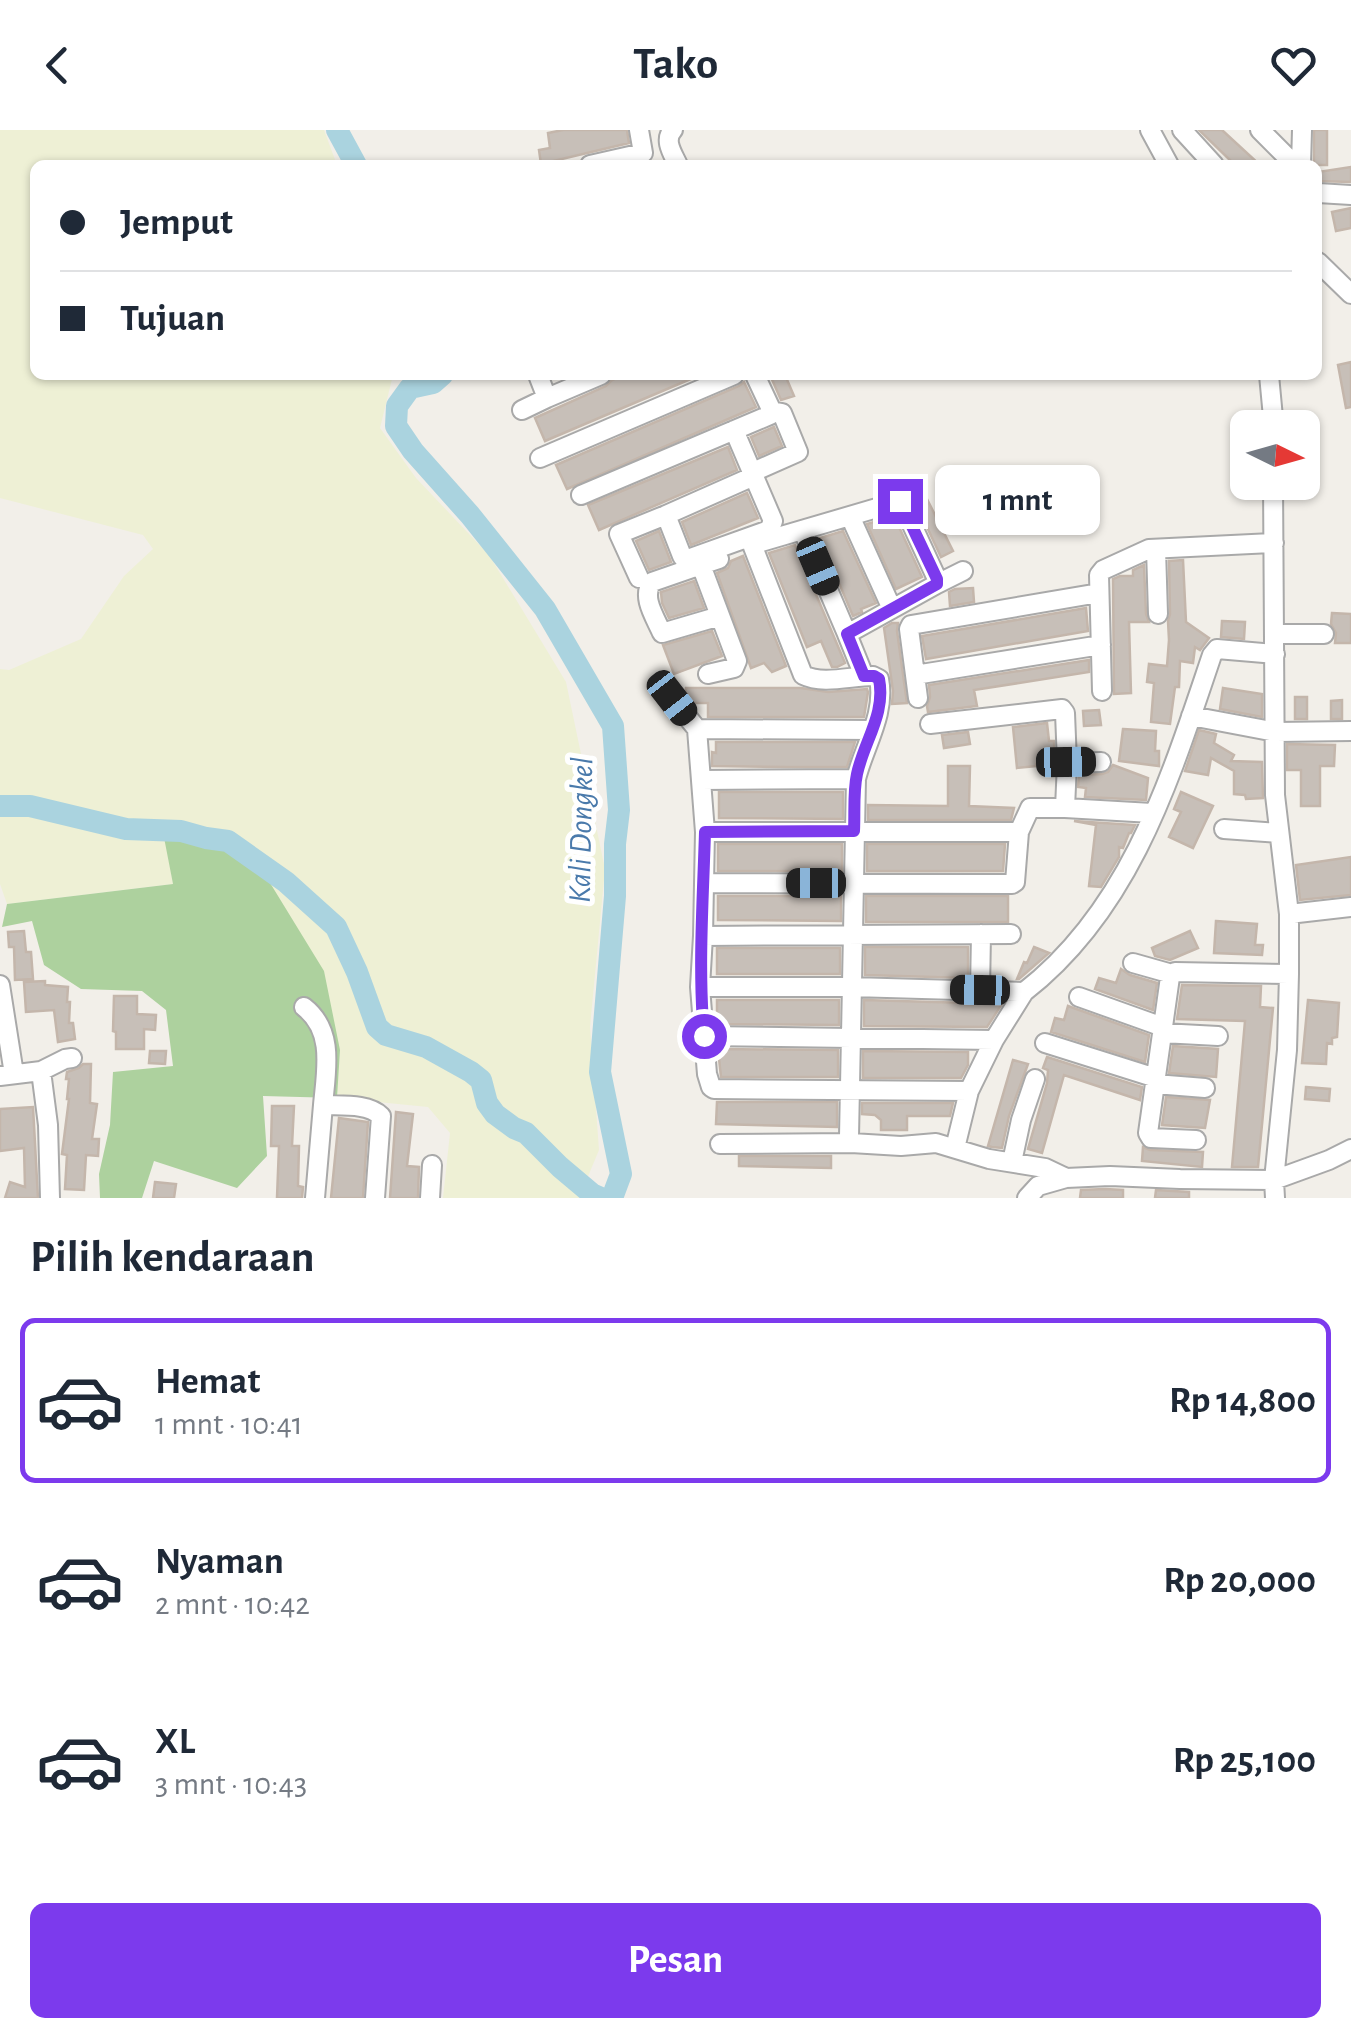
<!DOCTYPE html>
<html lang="id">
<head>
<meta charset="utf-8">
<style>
	:root { --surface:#fff; --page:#f2f2f3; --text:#1f2937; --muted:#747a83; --line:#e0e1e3; --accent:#7c3aed }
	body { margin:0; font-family:"Alegreya Sans",sans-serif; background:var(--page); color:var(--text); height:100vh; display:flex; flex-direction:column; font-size:38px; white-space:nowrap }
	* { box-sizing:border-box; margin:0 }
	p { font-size:32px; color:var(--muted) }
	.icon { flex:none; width:55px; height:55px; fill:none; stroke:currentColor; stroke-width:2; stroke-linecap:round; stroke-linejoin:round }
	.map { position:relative; height:1068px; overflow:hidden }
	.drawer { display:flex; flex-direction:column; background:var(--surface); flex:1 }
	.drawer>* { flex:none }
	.banner { position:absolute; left:30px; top:30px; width:1292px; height:220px; border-radius:15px; box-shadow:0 2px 8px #0004; display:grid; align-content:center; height:220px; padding:0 30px; background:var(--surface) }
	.needle { width:65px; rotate:95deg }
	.controls { position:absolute; left:1230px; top:280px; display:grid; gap:20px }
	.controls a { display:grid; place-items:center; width:90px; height:90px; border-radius:15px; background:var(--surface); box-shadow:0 2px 8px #0004; font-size:50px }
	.end { position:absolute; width:45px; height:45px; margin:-22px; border:12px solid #7c3aed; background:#fff; box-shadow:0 0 0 5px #fff }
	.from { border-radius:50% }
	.bubble { position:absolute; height:70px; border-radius:15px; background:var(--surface); box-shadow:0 2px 8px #0004; font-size:32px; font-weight:700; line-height:70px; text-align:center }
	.car { position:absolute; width:30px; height:60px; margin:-30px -15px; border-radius:12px; box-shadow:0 0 8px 2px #0007; background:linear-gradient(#222 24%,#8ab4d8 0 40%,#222 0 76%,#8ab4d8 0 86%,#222 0) }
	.banner b { display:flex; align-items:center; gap:35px; height:95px; font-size:38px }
	.banner b+b { border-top:2px solid var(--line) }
	.banner i { width:25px; height:25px; background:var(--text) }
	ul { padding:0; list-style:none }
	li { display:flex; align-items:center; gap:30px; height:165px; margin:0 20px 15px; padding:0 10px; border:5px solid transparent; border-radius:15px }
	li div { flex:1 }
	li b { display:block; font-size:38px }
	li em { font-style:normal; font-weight:700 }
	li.current { border-color:var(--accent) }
	li>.icon { width:90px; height:90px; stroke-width:1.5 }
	h2 { padding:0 30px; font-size:45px; line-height:120px }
	.action { display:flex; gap:20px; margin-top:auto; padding:20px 30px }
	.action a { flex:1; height:115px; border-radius:15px; background:var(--accent); color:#fff; font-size:40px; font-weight:700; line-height:115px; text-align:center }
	header { display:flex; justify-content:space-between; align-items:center; height:130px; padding:0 30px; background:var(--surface); font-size:45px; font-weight:700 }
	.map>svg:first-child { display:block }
	.farmland { fill:#eef0d5 }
	.forest { fill:#add19e }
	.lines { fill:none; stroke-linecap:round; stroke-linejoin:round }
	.river { stroke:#aad3df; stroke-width:22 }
	.building { fill:#c7bfb8; stroke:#c4b6ab; stroke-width:2.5 }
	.minor-casing { stroke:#a9a9a9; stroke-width:22 }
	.minor { stroke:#fff; stroke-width:18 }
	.route { stroke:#7c3aed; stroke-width:12 }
	.labels { text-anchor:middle; stroke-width:10; stroke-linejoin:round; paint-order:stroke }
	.water-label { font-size:32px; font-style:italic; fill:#4a7aab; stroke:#fff }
</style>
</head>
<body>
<header><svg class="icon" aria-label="back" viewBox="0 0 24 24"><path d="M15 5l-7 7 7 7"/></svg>Tako<svg class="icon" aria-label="heart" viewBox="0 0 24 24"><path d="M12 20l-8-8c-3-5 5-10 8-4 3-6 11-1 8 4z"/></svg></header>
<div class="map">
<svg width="1351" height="1068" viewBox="0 0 1351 1068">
	<rect width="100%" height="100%" fill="#f2efe9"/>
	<!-- farmland -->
	<path class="farmland" d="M0,0h324l13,35h-302v210h358l-13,53 36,50 73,77 77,127 39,187 -15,158 9,123 -20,48h-136l7,-65 -22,-26 -91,-9 3,-48 -178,-228 11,62 -166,20 -7,-20v-215l9,1 72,-31 43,-63 29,-27 -10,-14 -143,-37z"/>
	<!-- forest -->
	<path class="forest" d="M161,692l84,20 79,129 16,79 -3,48 -74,-2 4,60 -30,32 -83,-27 -12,37h-42l-1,-24 11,-49 3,-53 60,-6 -7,-56 -24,-19 -61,-2 -37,-24 -12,-44 -30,6 5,-23 166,-20z"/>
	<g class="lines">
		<!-- river -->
		<path class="river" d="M337,0l19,35
			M442,245l-9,8 -23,5 -13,18 -1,20 17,25 57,64 75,94 68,117 6,84 -4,34v52l-15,176 21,102 -9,24
			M0,676h30l96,23 55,2 25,7 22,3 58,41 50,45 21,45 20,55 9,8 40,12 45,25 10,8 6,23 8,11 19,14 12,5 34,34 32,27 9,4"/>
	</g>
	<!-- building -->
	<path class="building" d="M563,0h64l2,13 -88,21 -2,-14 11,-2 -2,-15z
		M1199,0h23l38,35h-25z
		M1314,0h13v35h-13z
		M1351,37v15l-33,-1v-9z
		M1351,78v20l-15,3 -4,-19z
		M1351,232v45l-5,1 -8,-43z
		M624,245h76l-155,66 -10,-23 71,-32 6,-6z
		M770,245h15l9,21 -13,4z
		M744,252l12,25 -189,82 -11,-24 183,-79z
		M774,297l8,19 -23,10 -8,-19z
		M728,317l9,23 -138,60 -11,-25z
		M747,363l11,25 -67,27 -9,-23z
		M926,367l27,54 -12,6 -23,-49z
		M894,386l28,61 -26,12 -29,-65z
		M659,401l12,31 -22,8 -13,-29z
		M843,401l33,72 -15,6 1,3 -9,4 -33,-78z
		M795,415l50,118 -8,4h-5l-11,-26 -14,6 -38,-94z
		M743,426l43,110 -14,6 -8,-9 -13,5 -34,-95 11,-5 3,-7z
		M1183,430l3,62 23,16 -9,12 -5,-3 -2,16 -13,-2 -1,26h-4l-5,37 -19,-2 3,-39 -7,-1 2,-18 18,2 2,-26 -1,-19 2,-7 -1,-53z
		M1144,435l2,49 3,8h-20l2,71 -17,1 -1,-115 7,-3h13v-6z
		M694,451l10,27 -35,10 -7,-15 -1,-11z
		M973,458l1,14 -24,4 -1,-14 6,-3z
		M1086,478l2,23 -162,28 -4,-23z
		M1332,483l19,1v29h-16l1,-10 -5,-9z
		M1222,491l23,1 -1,17 -23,-2z
		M892,493h6l-1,8 10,72 -15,1 1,-13 -9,-63z
		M712,501l10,25 -48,18 -11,-29z
		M1089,530v12l-115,18 3,16 -49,6 -1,-6 3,-9 -1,-12z
		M686,558h115l27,4 39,-3 1,3 -4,25h-156v-14h-16l-7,-8z
		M1223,558l39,6v23l-42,-8z
		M1295,567h12v22h-12z
		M1342,570v19h-11v-18z
		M1099,580l2,15 -17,1 -1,-15z
		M1047,593l2,18h5v23h-18v2l-19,2 -4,-41z
		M1123,599l33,2 -1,20h4v15l-40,-5z
		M1199,600l17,4 -2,9 20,12 -3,6 31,1 1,36 -17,1 -1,-4 -11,-1v-23l-23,-13 -3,17 -23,-4z
		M968,602l2,12 -26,4 -2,-13z
		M716,612h139l-8,25h-59l-76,-1v-14l4,1z
		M1287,614l48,1 -1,21h-14v40h-19v-36h-14z
		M1113,635l35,13 -2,22 -61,-3 1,-9 -8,-1 1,-12 23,-1 6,-2z
		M948,636h22l-1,40 45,2 -3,12h-143v-15l80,1z
		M719,662h124v27l-124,-1z
		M1181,662l32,14 -20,42 -24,-11 12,-25 -7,-3z
		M1074,691l61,4 -4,8h-2l-6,15 -4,-1v10l-18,30 -12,-1 7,-61z
		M718,714h124v27h-124z
		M867,714h138l-2,27h-136z
		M1351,727v38l-51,5 -4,-35z
		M718,766h123v25l-123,-1z
		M866,766h142v26h-142z
		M1216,791l41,3 -2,21h8l-1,10 -48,-2z
		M24,801l2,21h5l2,27 -18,1 -1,-33h-5l-1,-15z
		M1190,801l8,17 -28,12 -15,-4 -3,-8z
		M865,817h103v31l-103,-3z
		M1034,817l15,6 -30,26h-2l7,-17 3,1z
		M717,818h123v26h-123z
		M1121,839l9,6 27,8 -4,27 -58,-21 4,-11 17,5z
		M45,851v4l23,2 -1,15h3l-1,21h4l2,16 -17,3 -4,-32 -28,2 -2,-30z
		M1182,855l79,1 -1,21 13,1 -15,159h-26l13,-146 -68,-2z
		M114,866h23v18l19,1 -1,15 -11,-1v20h-28v-17l-3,-1z
		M717,870h122v25l-122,-1z
		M864,870l138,4 -15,23 -123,-1z
		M1308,870l31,3 -2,34 -5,1v6l-5,-1 -1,21 -24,-1z
		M1068,876l81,29 -4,27 -94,-30 4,-14 9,2z
		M1173,916l45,3 -2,28 -47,-4z
		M718,919l120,1v27h-117z
		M150,921h16l-1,13 -16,-1z
		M863,921l105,1v13l-7,13h-98z
		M1047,927l95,30 -2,13 -76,-25 -22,78 -14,-4 19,-66 1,-13 -5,-2z
		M1013,930l15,4 -19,52 -7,32 -10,-1 -4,-1z
		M83,934h8l-1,39 7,1 -5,35h7l-1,17 -12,-1 -2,35 -19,-1 2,-34 -5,-1 7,-55h-2l2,-20h-3l1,-7 12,-4z
		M1306,957l24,2 -1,12 -24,-2z
		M1166,967l44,3 -5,28 -43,-3z
		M717,972h120v25l-121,-3z
		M862,973h91l-3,13h-43v14h-26v-10l-6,-5 -13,-1z
		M272,976h22l-2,40h7l-1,40 5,1 -1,11h-25l2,-52h-8z
		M33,977l5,91h-33l5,-16 15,5 -1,-39 -24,3v-42z
		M396,982l17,2 -6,52 12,1 -1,31h-28z
		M339,988l29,4 -5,76h-32z
		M1143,1017l7,3 53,2 -1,15 -60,-6z
		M739,1026h92v12l-92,-2z
		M155,1052l21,2 -2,14h-21z
		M1105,1059l18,1v8h-43l1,-8z
		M1156,1060l33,2v6h-34z"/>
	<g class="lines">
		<!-- minor casing -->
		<g class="minor-casing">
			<path id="minor" d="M673,0c-10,10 0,24 5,35
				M1150,0l19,35
				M1182,0l32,35
				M1260,0l35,35
				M590,35l53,-12 -4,-23
				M1301,35l1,-35
				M1318,63l33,2
				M1318,132l33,32
				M1269,245l5,53
				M547,268l54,-23
				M522,280l25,-12 -9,-23
				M734,300l39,91 -4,9 -84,30 -3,-4 -16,-41 88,-39
				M540,328l194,-83
				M753,342l45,-20 -16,-39 -11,-2
				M1273,352l2,313 14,119v60l-2,76 -13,130 1,18
				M581,365l189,-80v-8l-15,-32
				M911,368l-150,44 -8,5 50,128c20,10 48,1 70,1l6,3c7,35 -15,67 -23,100l-7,358 2,6 50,3 35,-3 53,16 56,9 21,10
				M850,386l42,93
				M803,401l44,103
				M1156,419l2,65
				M701,435l-49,17c-11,15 3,35 10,51l58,-17
				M639,448l-20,-44 47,-19
				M937,454l26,-13
				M1275,504h49
				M708,544l26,-6 3,-7 -36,-96 18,-6
				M915,545l186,-30
				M864,546l-17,-42 90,-50v-5l-36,-78
				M1102,561l-3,-116 4,-5 46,-21 125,-6
				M672,568l25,31 175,1
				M918,568l-9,-69 2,-4 188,-32
				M1191,586l85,16 75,-1
				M930,594l132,-15 3,4 2,50
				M697,599l8,103 -2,104 -3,51 7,87 4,13 3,2 255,2
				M1101,632l-34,1 -2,45 87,5
				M701,650l155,-1
				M1224,699l54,4
				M705,702h314
				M704,753l308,1 3,-2 4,-50 11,-24h35
				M1289,784l62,-7
				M703,806l308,-2
				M1133,833l39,11
				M0,855l14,89
				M700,857h152l172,5 -30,48 -25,51 -14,57
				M980,860l1,-56
				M1024,862c107,-83 146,-213 188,-337l5,-6 58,5
				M1079,867l84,30
				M304,877c31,24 22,64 19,98 18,1 45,-2 58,11l-6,82
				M1162,903l56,3
				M704,906l290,4
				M1045,913l111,35
				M41,941l24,-12 7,-1
				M0,946l41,-5 7,54 2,73
				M1155,954l50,4
				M1196,1010l-45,-2 -3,-5 22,-156 5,-5 114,2
				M720,1014l131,-1
				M1012,1032l9,-42 14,-41
				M315,1068l8,-93
				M430,1068l2,-33
				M1027,1068l11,-12 28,-8 44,-2 70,3 94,1 55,-20 22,-11"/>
		</g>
		<!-- minor -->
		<use href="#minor" class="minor"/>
	</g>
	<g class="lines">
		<!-- route -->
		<path class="route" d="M704,906c-6,-67 -1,-136 1,-204l149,-1c1,-19 -1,-39 3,-57 7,-33 29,-60 22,-95l-5,-3h-10l-17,-42 90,-50v-5l-37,-78"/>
	</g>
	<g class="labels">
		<!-- water labels -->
		<g class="water-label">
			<text transform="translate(580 700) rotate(-89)" y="11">Kali Dongkel</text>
		</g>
	</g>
</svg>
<div class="controls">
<a><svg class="needle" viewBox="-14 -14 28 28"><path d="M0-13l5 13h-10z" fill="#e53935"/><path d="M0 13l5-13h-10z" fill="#747a83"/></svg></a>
</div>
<i class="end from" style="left:704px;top:906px"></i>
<i class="end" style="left:900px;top:371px"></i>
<div class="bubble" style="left:935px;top:335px;width:165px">1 mnt</div>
<i class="car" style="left:818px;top:436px;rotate:157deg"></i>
<i class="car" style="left:672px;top:568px;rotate:142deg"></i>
<i class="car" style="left:1066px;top:632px;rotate:89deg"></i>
<i class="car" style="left:816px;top:753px;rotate:270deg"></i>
<i class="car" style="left:980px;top:860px;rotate:271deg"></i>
<div class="banner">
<b><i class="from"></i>Jemput</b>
<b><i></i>Tujuan</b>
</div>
</div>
<section class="drawer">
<h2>Pilih kendaraan</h2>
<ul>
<li class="current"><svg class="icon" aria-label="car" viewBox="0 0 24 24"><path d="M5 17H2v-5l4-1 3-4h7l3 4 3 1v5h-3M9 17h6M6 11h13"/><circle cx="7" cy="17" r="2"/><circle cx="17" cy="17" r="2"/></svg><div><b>Hemat</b><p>1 mnt · 10:41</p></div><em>Rp 14,800</em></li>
<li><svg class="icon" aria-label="car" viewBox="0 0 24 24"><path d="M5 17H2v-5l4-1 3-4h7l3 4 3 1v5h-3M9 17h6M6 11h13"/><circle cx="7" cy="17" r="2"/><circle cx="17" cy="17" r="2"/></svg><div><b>Nyaman</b><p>2 mnt · 10:42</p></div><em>Rp 20,000</em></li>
<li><svg class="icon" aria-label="car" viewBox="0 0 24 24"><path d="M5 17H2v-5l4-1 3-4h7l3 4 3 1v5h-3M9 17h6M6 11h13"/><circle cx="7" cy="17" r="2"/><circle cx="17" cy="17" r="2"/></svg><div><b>XL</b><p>3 mnt · 10:43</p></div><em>Rp 25,100</em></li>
</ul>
<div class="action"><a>Pesan</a></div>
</section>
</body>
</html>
